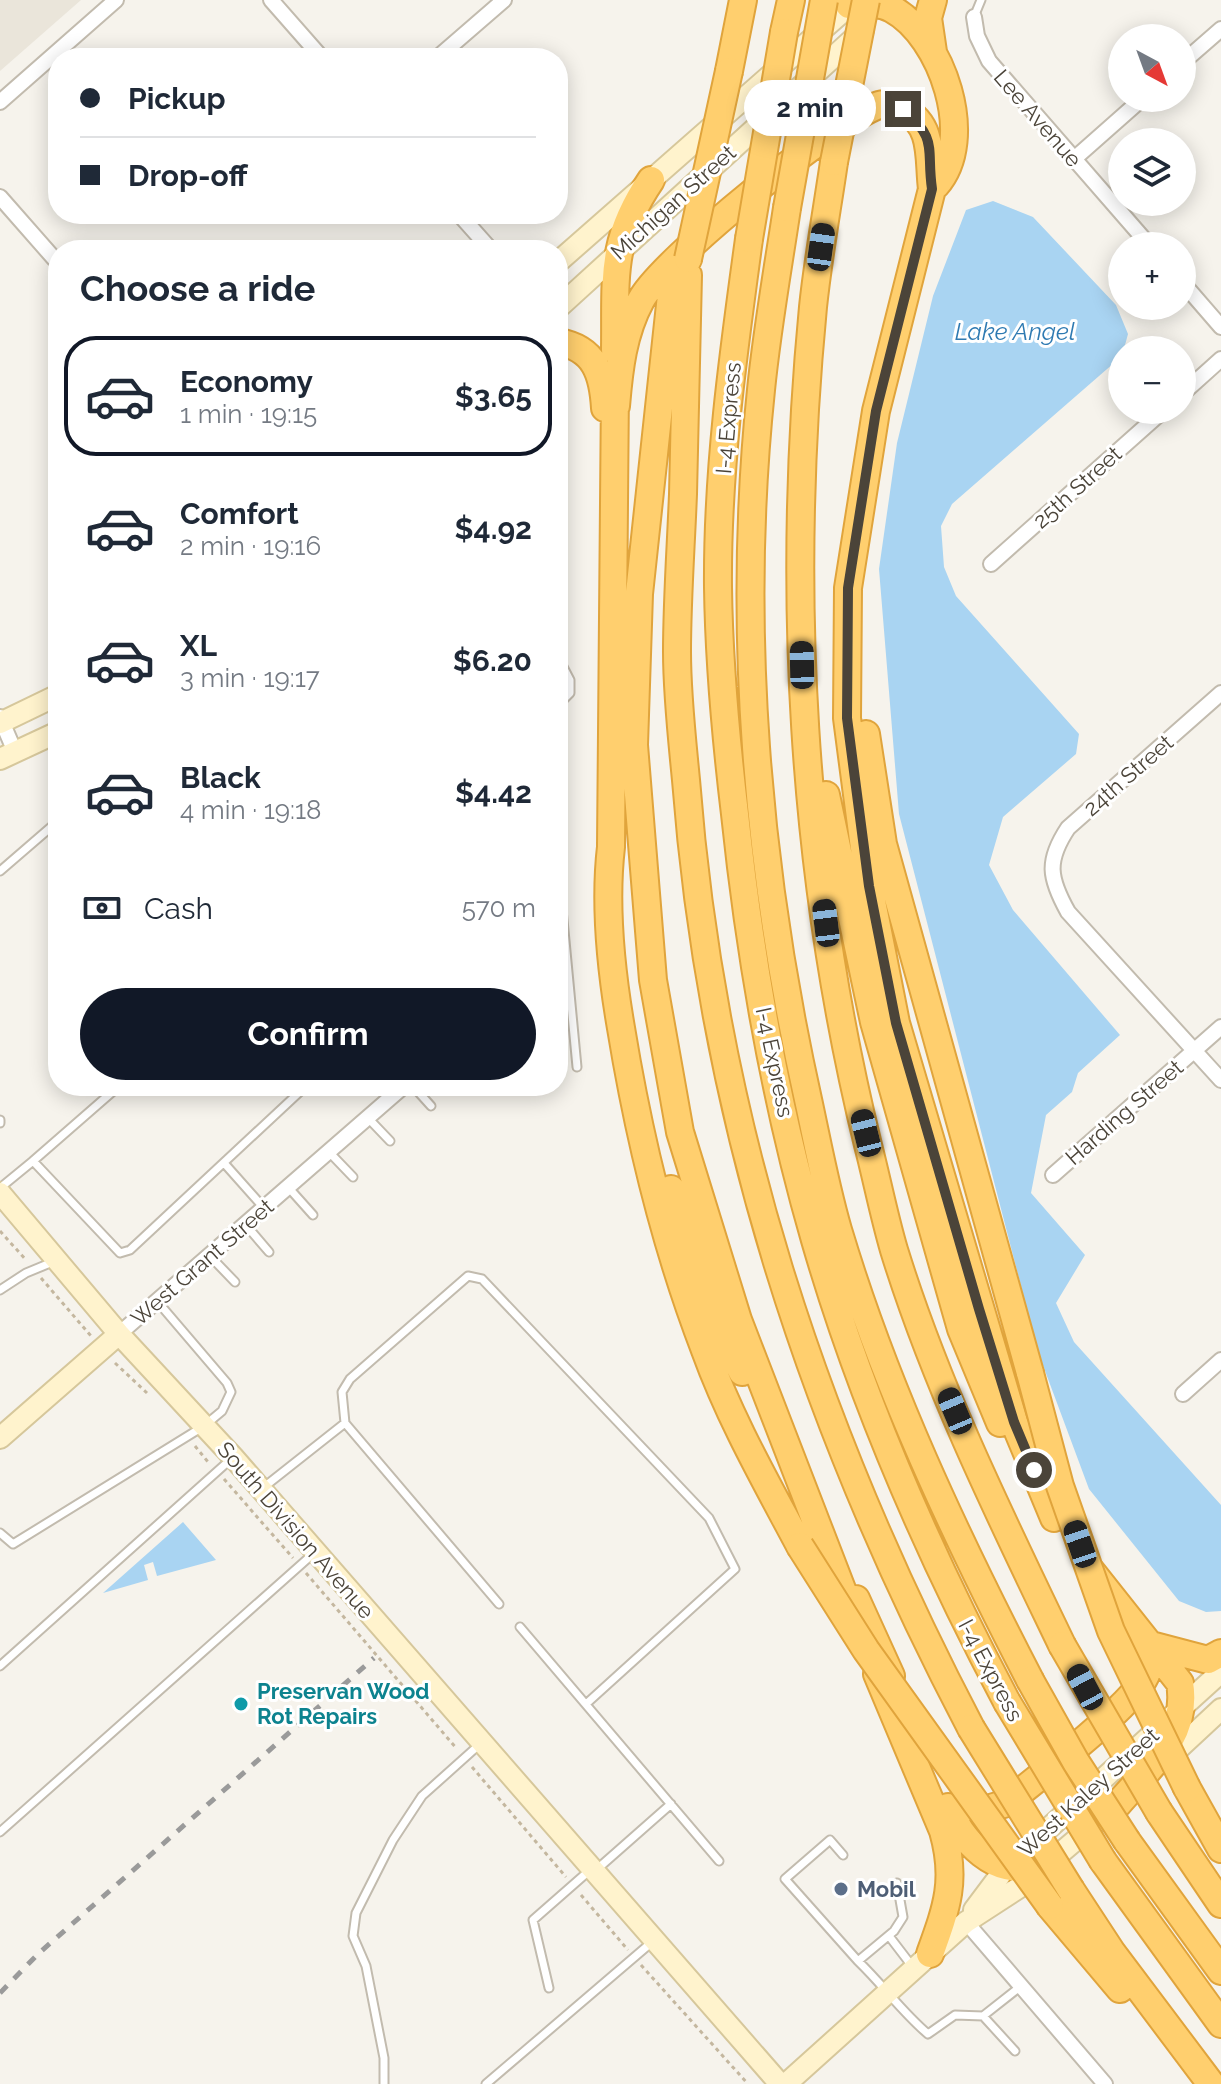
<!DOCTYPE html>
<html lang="en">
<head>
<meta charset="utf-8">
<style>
	:root { --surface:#fff; --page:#f6f6f7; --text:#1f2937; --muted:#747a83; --line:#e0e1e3; --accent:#111827 }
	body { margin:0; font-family:Raleway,sans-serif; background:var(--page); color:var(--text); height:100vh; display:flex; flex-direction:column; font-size:30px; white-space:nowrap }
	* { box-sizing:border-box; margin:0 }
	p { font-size:26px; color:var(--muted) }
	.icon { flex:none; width:44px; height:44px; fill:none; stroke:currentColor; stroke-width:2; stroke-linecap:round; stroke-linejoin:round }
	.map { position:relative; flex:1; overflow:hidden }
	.drawer { position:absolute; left:48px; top:240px; width:520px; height:856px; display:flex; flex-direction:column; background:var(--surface); border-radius:32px; box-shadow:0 4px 20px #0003 }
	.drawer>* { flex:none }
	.top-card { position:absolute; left:48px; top:48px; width:520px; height:176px; border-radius:32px; box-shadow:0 4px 20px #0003; display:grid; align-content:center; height:176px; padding:0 32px; background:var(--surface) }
	.needle { width:52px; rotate:139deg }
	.fabs { position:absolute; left:1108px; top:24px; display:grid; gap:16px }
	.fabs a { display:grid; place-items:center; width:88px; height:88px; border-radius:50%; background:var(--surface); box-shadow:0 4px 20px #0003; font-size:40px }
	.end { position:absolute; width:36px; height:36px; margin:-18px; border:10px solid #4b4439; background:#fff; box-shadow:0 0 0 4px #fff }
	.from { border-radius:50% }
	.bubble { position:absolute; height:56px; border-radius:28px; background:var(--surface); box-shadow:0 4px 20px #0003; font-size:26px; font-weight:700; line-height:56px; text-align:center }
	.car { position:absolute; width:24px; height:48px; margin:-24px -12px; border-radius:10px; box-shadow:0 0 6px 2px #0007; background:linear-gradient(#222 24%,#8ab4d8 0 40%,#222 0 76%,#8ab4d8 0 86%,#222 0) }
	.top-card b { display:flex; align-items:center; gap:28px; height:76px; font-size:30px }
	.top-card b+b { border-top:2px solid var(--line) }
	.top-card i { width:20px; height:20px; background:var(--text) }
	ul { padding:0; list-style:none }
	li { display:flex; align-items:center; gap:24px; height:120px; margin:0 16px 12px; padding:0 16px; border:4px solid transparent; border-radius:32px }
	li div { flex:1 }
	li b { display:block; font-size:30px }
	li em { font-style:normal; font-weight:700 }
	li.on { border-color:var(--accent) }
	li>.icon { width:72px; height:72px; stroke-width:1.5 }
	h2 { padding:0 32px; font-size:36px; line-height:96px }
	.pay { display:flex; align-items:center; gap:20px; height:88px; padding:0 32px; font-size:30px }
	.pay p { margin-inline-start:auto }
	.cta { display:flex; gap:16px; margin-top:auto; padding:16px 32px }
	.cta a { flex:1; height:92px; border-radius:48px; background:var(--accent); color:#fff; font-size:32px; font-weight:700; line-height:92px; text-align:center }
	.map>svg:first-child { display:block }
	.residential { fill:#eae5da }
	.water { fill:#a9d4f2 }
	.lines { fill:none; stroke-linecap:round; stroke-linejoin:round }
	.lane-casing { stroke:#c2bbae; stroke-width:11 }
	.street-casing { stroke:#c2bbae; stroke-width:18 }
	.secondary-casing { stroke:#d6c79b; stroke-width:24 }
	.highway-casing { stroke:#e0a43c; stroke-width:30 }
	.path { stroke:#c4b79f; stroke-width:3; stroke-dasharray:4 4; stroke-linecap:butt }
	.lane { stroke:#fff; stroke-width:7 }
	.street { stroke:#fff; stroke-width:14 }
	.secondary { stroke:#fff3cd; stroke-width:20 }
	.highway { stroke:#ffcf6e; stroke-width:26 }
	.rail { stroke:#9a9a9a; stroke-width:5; stroke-dasharray:10 10; stroke-linecap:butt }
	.highway-bridge-casing { stroke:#e0a43c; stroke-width:30; stroke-linecap:butt }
	.highway-bridge { stroke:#ffcf6e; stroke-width:26 }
	.route { stroke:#4b4439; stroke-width:10 }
	.culture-dot { fill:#0f9aa8; stroke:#fff; stroke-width:3 }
	.service-dot { fill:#5c6f8a; stroke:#fff; stroke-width:3 }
	.labels { text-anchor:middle; stroke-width:6; stroke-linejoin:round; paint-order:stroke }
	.street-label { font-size:22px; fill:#4b4439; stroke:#fff }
	.culture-label { font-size:22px; font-weight:bold; fill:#0d838f; stroke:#fff; text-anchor:start }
	.service-label { font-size:22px; font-weight:bold; fill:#4e5e75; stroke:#fff; text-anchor:start }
	.water-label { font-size:24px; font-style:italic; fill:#2e7ab2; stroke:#fff }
</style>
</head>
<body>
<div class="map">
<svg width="1221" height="2084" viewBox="0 0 1221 2084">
	<rect width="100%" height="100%" fill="#f6f3ec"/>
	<!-- residential -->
	<path class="residential" d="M0,0h81l-81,71z"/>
	<!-- water -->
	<path class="water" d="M993,201l40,16 83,88 12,29 -6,22 -170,148 -11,22 3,41 12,29 123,138 -3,20 -73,63 -14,48 24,45 107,125 -42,38 -6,19 -26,23 -15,78 54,62 -29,48 18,39 147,163v106l-15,1 -27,-11 -90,-112 -51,-137 -139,-538 -20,-245 18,-126 36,-147 33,-86z
		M183,1522l33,38 -59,16 -4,-14 -9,3 4,15 -45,13z"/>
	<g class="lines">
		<!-- lane casing -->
		<g class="lane-casing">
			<path id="lane" d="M974,17l7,-17
				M558,579h2
				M558,657l12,23v13l-12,12
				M558,867l19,200
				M0,871l58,-50
				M413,1086l18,20
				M368,1118l22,23
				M0,1120v3
				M329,1152l24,25
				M33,1161l86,-75
				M224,1163l40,45
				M288,1187l25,28
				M0,1188l33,-27 87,92 10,-3 176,-164
				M245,1224l24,28
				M209,1255l26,27
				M0,1290l26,-17 29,-12
				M345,1423l-3,-31 8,-13 118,-103 14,3 227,239 26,51 -149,135
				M264,1487l81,-64 154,181
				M0,1533l13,11 191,-118 18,-15 9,-19 -4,-9 -70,-82
				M520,1627l199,234
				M0,1666l231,-207
				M0,1832l314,-279
				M843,1855l-13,-15 -45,39 73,82 36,-30 9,-14 -6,-34
				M595,1871l76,-67
				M889,1936l23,30
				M858,1961c25,24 44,51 70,73l27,-19 28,1 32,35
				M549,1988l-16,-68 57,-50
				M983,2016l38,-30
				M384,2084v-26l-18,-92 -13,-30 3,-23 37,-73 29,-44 58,-52
				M486,2084l166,-142"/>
		</g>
		<!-- street casing -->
		<g class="street-casing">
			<path id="street" d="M271,0l51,58
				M974,17l3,19 12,25 161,185
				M437,58l67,-58
				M1182,63l39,-34
				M0,102l116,-102
				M1074,159l69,-61
				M0,197l58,66
				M459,214l32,36
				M1182,282l39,45
				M1182,394l39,-35
				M991,564l173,-154
				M1221,693l-153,135c-22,33 -19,50 0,84l153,168
				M0,717l15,35
				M1053,1175l168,-148
				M119,1334l285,-248
				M1183,1394l38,-34
				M966,1922l139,162"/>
		</g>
		<!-- secondary casing -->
		<g class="secondary-casing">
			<path id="secondary" d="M558,262l298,-262
				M558,308l305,-278
				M0,723l58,-28
				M0,759l58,-27
				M0,1193l119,141 114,123 547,627
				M0,1438l119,-104
				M1163,1763l58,-54
				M974,1910l33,-44 214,-194
				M786,2084l180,-162 57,-37 96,-82"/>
		</g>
		<!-- highway casing -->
		<g class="highway-casing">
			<path id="highway" d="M849,5c15,-1 30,-3 43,4 50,27 85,130 44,176
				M784,32l7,-32
				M933,52l-5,-34 5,-18
				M729,71l14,-71
				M834,162c-7,48 -16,97 -21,145 -27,280 -12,565 55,838 9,35 16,71 26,105 42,136 106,266 168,395
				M787,208c-9,60 -20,121 -26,182 -25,237 -4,482 48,714 9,42 17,85 29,126 47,157 117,305 192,450
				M749,239c-16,116 -32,231 -31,348 1,76 8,152 17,227 15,143 40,288 80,426 46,159 114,315 192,462
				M688,259l-16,27 -33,308 -5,151 19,235 27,152 58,188 117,303
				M688,275c-2,73 -3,146 -5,219 -2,52 -6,106 -6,158 0,43 5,86 9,128 26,340 127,647 285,948
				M558,342c37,6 45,32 47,66
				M615,350c1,-72 -6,-108 36,-170
				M615,389l-4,458c-7,60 0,123 10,181 18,110 44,218 84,322 25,69 61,132 95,196
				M616,406c3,-36 7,-73 25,-106 21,-40 195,-180 238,-195 7,-2 17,1 24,4 32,17 25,50 29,80l-56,222 -28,177 -1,130 22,168 27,137 118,399 40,96
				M866,734l17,110 147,529
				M826,795l48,227 87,307 39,94
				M671,1189l47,135 24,48
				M1092,1572l88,111c9,52 -30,84 -62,121
				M856,1599l35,77
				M1151,1645l57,15 13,-7
				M877,1674l66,157c14,49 4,76 -13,123
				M1187,1788l34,61
				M962,1805l22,5 23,-7c27,-23 133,-102 140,-131 3,-12 -7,-24 -12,-34
				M948,1807c12,33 49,72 88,58
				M1159,1812l62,92
				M1127,1841l94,130
				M1103,1861l118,163
				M1071,1890l40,61 100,133
				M1050,1906l70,83"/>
		</g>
		<!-- path -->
		<path class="path" d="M0,1231l26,29
			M41,1278l50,58
			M115,1363l32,30
			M195,1446l13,16
			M224,1479l69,79
			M306,1573l151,176
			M472,1767l94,110
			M581,1895l47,55
			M641,1965l107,119"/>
		<!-- lane -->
		<use href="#lane" class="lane"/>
		<!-- street -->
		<use href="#street" class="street"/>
		<!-- secondary -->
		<use href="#secondary" class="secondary"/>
		<!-- highway -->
		<use href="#highway" class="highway"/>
		<!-- rail -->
		<path class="rail" d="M0,1993l38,-39 336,-296"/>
		<!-- highway-bridge casing -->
		<g class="highway-bridge-casing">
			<path id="highway-bridge" d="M834,162l32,-162
				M787,208l37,-208
				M749,239l35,-207
				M688,259l41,-188
				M1030,1373l30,113 51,145 76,157
				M800,1546l66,104 184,256
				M1062,1645l97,167
				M1030,1680l46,82 51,79
				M1007,1702l96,159
				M971,1728l100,162"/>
		</g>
		<!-- highway-bridge -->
		<use href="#highway-bridge" class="highway-bridge"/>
	</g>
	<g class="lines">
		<!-- route -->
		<path class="route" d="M903,109c36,31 23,39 29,80l-56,222 -28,177 -1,130 22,168 27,137 83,286 35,113 20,48"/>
	</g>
	<!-- markers -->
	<circle class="culture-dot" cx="241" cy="1704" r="8"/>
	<circle class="service-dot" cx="841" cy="1889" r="8"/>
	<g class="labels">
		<!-- street labels -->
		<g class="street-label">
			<text transform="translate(1038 118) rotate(49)" y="8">Lee Avenue</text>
			<text transform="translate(673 202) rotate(-42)" y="8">Michigan Street</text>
			<text transform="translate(728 418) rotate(-85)" y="8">I-4 Express</text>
			<text transform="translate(1077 487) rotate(-42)" y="8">25th Street</text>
			<text transform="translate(1128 775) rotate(-41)" y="8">24th Street</text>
			<text transform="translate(775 1062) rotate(78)" y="8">I-4 Express</text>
			<text transform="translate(1124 1112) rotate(-41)" y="8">Harding Street</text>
			<text transform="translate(202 1262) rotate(-41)" y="8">West Grant Street</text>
			<text transform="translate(296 1530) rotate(49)" y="8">South Division Avenue</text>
			<text transform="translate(991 1670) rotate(62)" y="8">I-4 Express</text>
			<text transform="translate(1088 1792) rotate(-42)" y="8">West Kaley Street</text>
		</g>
		<!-- culture labels -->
		<g class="culture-label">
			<text x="257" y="1699">Preservan Wood<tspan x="257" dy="25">Rot Repairs</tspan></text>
		</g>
		<!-- service labels -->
		<g class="service-label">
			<text x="857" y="1897">Mobil</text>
		</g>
		<!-- water labels -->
		<g class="water-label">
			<text x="1015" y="340">Lake Angel</text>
		</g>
	</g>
</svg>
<div class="fabs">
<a><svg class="needle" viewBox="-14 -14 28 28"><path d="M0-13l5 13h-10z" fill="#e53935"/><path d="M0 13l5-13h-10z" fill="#747a83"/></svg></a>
<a><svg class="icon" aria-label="layers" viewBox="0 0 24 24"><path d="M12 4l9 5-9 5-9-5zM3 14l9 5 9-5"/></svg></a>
<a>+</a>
<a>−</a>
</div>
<i class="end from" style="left:1034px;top:1470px"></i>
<i class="end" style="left:903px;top:109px"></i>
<div class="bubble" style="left:744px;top:80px;width:132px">2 min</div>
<i class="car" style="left:821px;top:247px;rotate:8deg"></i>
<i class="car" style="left:802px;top:665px;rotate:359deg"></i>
<i class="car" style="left:826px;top:923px;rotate:353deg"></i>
<i class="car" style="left:866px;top:1133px;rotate:346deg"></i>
<i class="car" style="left:955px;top:1411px;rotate:337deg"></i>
<i class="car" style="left:1080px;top:1544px;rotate:341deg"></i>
<i class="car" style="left:1085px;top:1687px;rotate:332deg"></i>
<div class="top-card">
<b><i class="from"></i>Pickup</b>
<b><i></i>Drop-off</b>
</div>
<section class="drawer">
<h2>Choose a ride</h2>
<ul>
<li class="on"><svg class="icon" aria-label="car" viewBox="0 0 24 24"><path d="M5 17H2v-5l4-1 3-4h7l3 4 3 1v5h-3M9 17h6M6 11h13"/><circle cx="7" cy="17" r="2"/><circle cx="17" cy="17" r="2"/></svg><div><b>Economy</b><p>1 min · 19:15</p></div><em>$3.65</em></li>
<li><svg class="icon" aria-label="car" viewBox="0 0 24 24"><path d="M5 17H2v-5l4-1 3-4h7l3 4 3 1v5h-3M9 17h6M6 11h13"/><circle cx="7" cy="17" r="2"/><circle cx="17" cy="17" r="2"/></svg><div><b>Comfort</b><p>2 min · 19:16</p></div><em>$4.92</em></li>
<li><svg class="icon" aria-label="car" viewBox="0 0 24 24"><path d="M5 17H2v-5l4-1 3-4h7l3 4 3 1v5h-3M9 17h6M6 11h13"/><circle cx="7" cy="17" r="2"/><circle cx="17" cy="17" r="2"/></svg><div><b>XL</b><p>3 min · 19:17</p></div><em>$6.20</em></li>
<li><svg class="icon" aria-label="car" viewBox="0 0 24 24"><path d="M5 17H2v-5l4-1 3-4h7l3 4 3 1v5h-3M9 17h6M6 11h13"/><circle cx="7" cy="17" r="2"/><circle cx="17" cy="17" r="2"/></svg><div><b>Black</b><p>4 min · 19:18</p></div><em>$4.42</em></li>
</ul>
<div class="pay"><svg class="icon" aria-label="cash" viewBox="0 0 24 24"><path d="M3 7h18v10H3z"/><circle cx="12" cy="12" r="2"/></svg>Cash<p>570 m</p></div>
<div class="cta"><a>Confirm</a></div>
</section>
</div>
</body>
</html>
